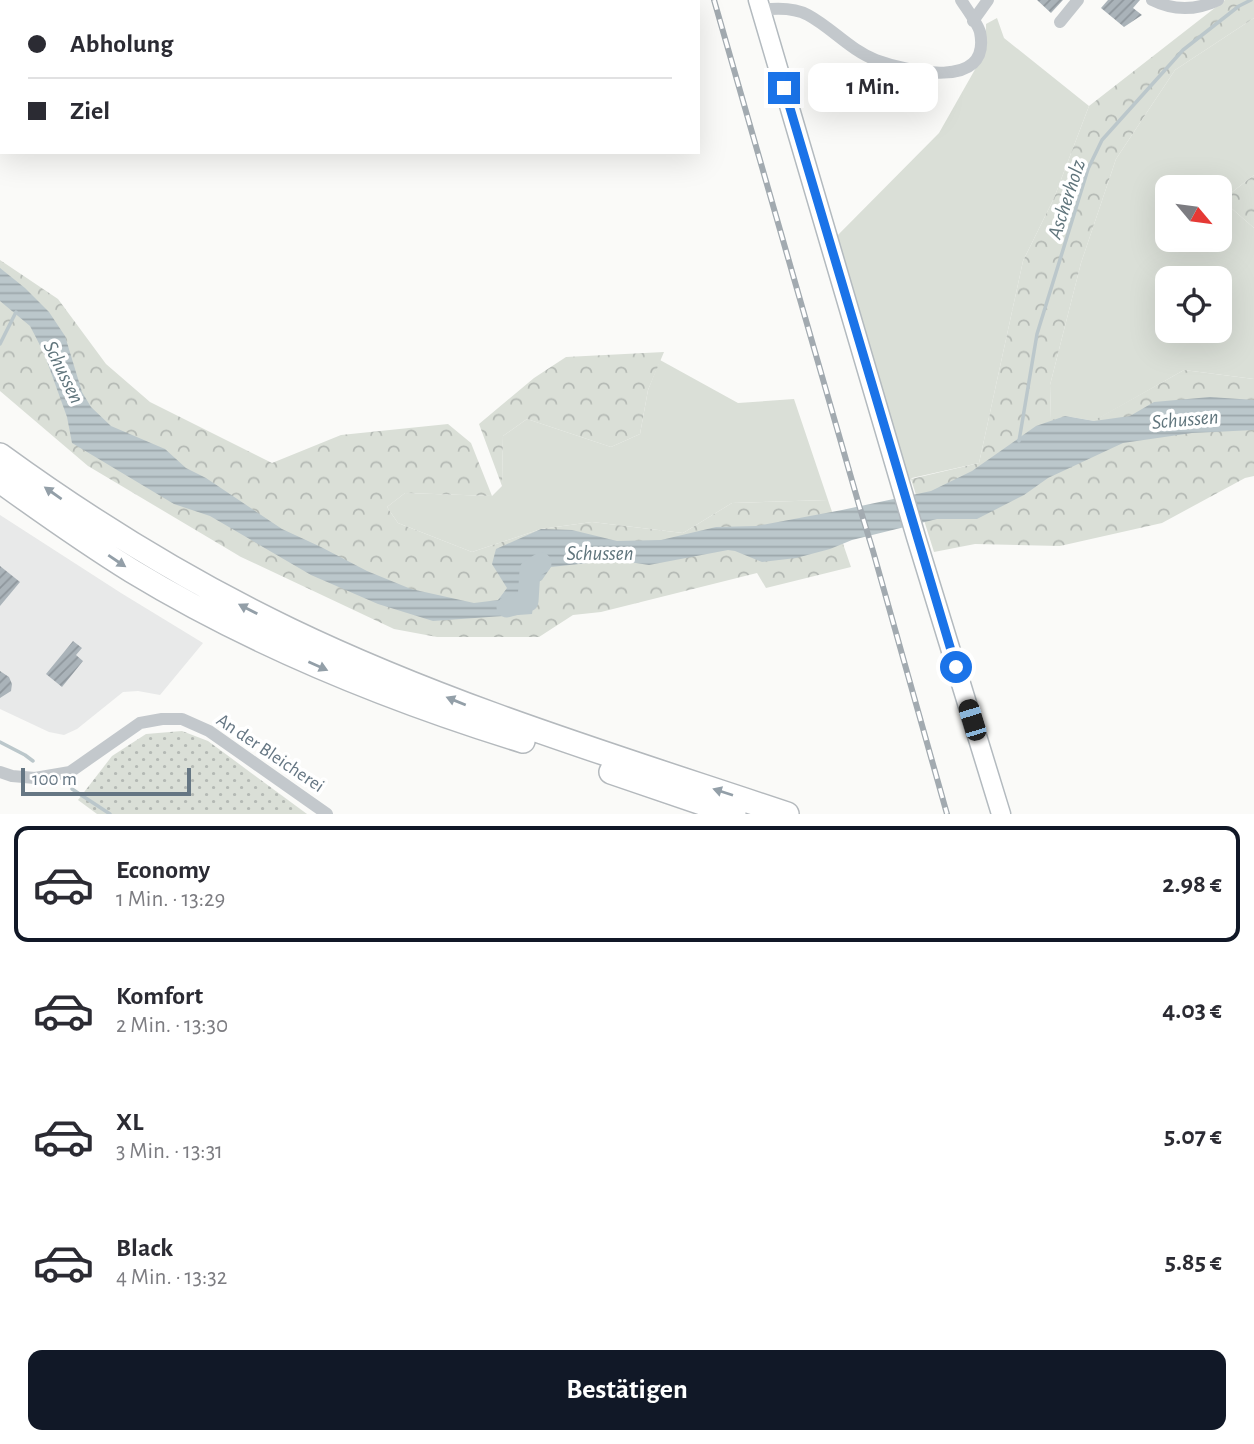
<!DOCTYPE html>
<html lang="de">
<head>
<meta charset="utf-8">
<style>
	:root { --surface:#fff; --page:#f2f2f3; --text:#2b2b33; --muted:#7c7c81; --line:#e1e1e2; --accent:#111827 }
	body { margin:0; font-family:"Alegreya Sans",sans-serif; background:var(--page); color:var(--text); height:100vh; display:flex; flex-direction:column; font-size:26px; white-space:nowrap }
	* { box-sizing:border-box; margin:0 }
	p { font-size:23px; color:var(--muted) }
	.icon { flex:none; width:38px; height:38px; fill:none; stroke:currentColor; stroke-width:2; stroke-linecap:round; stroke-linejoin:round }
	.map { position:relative; height:814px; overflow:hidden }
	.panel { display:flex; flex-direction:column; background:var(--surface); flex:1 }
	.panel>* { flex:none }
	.hud { position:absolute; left:0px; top:0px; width:700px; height:154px; box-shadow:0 7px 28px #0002; display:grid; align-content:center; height:154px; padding:0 28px; background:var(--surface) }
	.needle { width:46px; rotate:119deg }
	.tools { position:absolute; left:1155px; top:175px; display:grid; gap:14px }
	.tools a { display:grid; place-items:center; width:77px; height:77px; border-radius:14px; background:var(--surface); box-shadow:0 7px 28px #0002; font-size:35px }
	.scale { position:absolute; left:21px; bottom:18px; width:170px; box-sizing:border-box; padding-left:7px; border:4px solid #657683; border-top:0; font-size:19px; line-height:24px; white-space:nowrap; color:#657683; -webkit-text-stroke:5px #fff; paint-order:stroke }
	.end { position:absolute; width:32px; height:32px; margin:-16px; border:9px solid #1a73e8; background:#fff; box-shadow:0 0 0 4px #fff }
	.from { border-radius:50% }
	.bubble { position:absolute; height:49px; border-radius:14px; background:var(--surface); box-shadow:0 7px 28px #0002; font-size:23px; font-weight:700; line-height:49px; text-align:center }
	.car { position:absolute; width:21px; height:42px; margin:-21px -10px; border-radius:9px; box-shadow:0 0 5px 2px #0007; background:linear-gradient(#222 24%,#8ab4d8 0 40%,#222 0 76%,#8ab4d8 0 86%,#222 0) }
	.hud b { display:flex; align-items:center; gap:24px; height:66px; font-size:26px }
	.hud b+b { border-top:2px solid var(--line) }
	.hud i { width:18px; height:18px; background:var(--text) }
	ul { padding:12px 0 0; list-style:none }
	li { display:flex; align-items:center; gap:21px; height:116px; margin:0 14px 10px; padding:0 14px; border:4px solid transparent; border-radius:14px }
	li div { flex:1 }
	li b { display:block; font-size:26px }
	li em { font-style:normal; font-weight:700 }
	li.active { border-color:var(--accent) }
	li>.icon { width:63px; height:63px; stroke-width:1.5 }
	.primary-button { display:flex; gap:14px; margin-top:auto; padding:14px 28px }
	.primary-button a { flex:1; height:80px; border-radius:14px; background:var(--accent); color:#fff; font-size:28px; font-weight:700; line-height:80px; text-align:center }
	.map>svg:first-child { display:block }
	.built { fill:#e8e9e9 }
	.grass { fill:#dadfd7; fill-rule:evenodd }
	.forest { fill:url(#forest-crowns) }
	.garden { fill:url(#garden-dots) }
	.water { fill:url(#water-rules) }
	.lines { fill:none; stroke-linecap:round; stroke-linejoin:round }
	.stream { stroke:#bbc7cb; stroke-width:3.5 }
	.river { stroke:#bbc7cb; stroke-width:21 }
	.building { fill:url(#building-hatch) }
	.secondary-casing { stroke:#b3babf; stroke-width:21 }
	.highway-casing { stroke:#b4b9bd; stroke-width:26 }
	.street { stroke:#c3c8cc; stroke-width:12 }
	.secondary { stroke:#fff; stroke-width:18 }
	.highway { stroke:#fff; stroke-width:23 }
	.rail-casing { stroke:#a2aab0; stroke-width:6 }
	.rail { stroke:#fff; stroke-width:3.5; stroke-dasharray:10; stroke-linecap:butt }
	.oneway { fill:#939fa8 }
	.route { stroke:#1a73e8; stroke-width:9 }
	.labels { text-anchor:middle; stroke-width:7; stroke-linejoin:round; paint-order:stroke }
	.street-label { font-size:19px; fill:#657683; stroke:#fff }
	.water-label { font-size:21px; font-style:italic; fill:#60757c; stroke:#fff }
</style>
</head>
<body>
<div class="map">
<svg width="1254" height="814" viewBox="0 0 1254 814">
	<defs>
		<pattern id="forest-crowns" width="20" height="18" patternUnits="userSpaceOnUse" patternTransform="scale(1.75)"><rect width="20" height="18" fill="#dadfd7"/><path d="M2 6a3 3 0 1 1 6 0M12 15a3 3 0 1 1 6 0" fill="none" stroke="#b4b9b4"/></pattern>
		<pattern id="garden-dots" width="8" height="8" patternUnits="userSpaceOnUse" patternTransform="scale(1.75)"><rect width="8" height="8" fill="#dadfd7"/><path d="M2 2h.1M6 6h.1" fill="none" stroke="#b4b9b4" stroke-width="1.8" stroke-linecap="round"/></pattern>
		<pattern id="water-rules" width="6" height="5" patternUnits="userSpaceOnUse" patternTransform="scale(1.75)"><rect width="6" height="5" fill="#bbc7cb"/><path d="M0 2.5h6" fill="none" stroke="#9ca6aa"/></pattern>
		<pattern id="building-hatch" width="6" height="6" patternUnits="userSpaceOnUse" patternTransform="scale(1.75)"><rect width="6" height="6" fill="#aab3b9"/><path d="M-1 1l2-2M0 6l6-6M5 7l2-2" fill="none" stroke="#8e969c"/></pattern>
	</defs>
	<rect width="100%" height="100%" fill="#fafaf8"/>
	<!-- built -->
	<path class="built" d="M0,515l121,78 82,50 -43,52 -22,-4 -15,1 -46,37 -13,6 -15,-3 -49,-23z"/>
	<!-- grass -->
	<path class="grass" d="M997,18l7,20 85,68 -35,92 -31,63 -44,202 -67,15 -9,11 -73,-246 109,-110 47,-83v-26z
		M1254,18v157l-32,25 32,28v151l-70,-9 -90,51 -29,-5 -14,5 -1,-36 31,-122 35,-104 59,-89zM1167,187h53v53h-53zM1167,278h53v53h-53z
		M660,360l78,43 56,-4 34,101 -96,3 -49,30 -91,-11 -51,7 -69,23 -74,-29 -11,-16 18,-14 87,3 10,-10 1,-50 24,-17 84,28 29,-13 8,-44z"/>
	<!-- forest -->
	<path class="forest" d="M1225,0h29v18l-79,52 -59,89 -35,104 -31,122 1,35 14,-4 28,5 91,-51 70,9v97l-9,2 -83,45 -102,23 -85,-2 -41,8 -23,-73 68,-16 44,-202 31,-63 35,-92z
		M1254,175v53l-32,-28z
		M0,260l58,39 48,65 44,38 122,61 69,-28 107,-11 23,19 21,53 -87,-3 -18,14 11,16 74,29 69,-23 51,-7 91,11 49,-30 96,-3 23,67 -85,21 -9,-15 -156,39 -28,3 -34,22h-102l-43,-8 -153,-72 -153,-91 -88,-75z
		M664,352l-16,38 -8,44 -29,13 -84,-28 -24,17 -1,50 -23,-62 55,-46 32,-21z"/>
	<!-- garden -->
	<path class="garden" d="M182,731l26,10 99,73h-210l-19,-14 34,-44 34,-22z"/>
	<!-- water -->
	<path class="water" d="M0,268l25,20 24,24 16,24 17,56 9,15 20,19 54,23 21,19 20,10 76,51 39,18 46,24 44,18 63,14 24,-3 9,-12 -15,-24 4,-15 45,-20 31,1 45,11 44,-1 55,-13 40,-1 86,-16 89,-19 41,-20 64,-45 29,-10 29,5 36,-5 24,-14 56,-5 44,3v30l-62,3 -69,10 -75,35 -24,17 -47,24h-40l-85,21 -22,9 -34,9 -34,4 -27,-11 -7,-1 -79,15 -33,-5 -65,7 -9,13 -18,9 10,11 -2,14 -99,7 -55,-17 -67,-29 -101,-59 -36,-12 -102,-61 -5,-26 -23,-64 -14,-27 -30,-25z"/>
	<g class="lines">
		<!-- stream -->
		<path class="stream" d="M0,344l16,-32
			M1019,441l18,-107 51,-165 14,-29 81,-90 56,-44 12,-6
			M0,742l25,13 8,6
			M72,789l38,25"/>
		<!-- river -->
		<path class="river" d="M507,607l21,-6 2,-31 11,-7"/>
	</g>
	<!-- building -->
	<path class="building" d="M1037,0h26l-12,13z
		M1108,0h32l-7,8 9,7 -18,12 -23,-19z
		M0,566l20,16 -20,24z
		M73,641l9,7 -6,7 7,6 -21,26 -16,-13z
		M0,671l9,6 3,7 -1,7 -11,7z"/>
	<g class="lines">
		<!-- secondary casing -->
		<g class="secondary-casing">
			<path id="secondary" d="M758,0l158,537 85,277"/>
		</g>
		<!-- highway casing -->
		<g class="highway-casing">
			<path id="highway" d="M0,455c92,67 188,126 290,175 160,77 330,128 497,184
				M0,481c43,31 87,62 132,90 122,74 255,128 391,170
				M611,772l123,42"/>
		</g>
		<!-- street -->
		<path class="street" d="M1152,0c22,11 43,11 66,0
			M761,10c15,-2 34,-2 47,5 24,13 42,35 68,45 30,11 116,32 104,-28 -2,-8 -14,-24 -19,-32
			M973,21l15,-21
			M1060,22l18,-22
			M0,772l12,4 23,2 35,-6 70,-49 22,-4h20l27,12 118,83"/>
		<!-- secondary -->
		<use href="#secondary" class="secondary"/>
		<!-- highway -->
		<use href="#highway" class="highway"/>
		<!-- rail casing -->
		<g class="rail-casing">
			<path id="rail" d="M714,0l145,505 14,46 74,263"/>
		</g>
		<!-- rail -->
		<use href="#rail" class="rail"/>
	</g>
	<!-- one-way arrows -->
	<defs><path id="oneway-solid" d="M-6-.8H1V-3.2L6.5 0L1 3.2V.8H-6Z" transform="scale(1.75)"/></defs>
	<g class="oneway">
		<use href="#oneway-solid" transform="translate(53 493) rotate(-145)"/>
		<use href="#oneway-solid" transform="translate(117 561) rotate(34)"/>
		<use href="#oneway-solid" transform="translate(248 609) rotate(-153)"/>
		<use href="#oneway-solid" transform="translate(318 666) rotate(24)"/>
		<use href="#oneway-solid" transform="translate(456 701) rotate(-158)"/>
		<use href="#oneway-solid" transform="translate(723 792) rotate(-162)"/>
	</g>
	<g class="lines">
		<!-- route -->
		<path class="route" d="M784,88l172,579"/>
	</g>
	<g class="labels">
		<!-- street labels -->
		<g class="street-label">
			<text transform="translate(271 752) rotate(34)" y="7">An der Bleicherei</text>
		</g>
		<!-- water labels -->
		<g class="water-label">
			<text transform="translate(1066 199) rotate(-72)" y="7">Ascherholz</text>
			<text transform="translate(64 372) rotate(64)" y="7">Schussen</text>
			<text transform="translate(1185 419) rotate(-5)" y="7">Schussen</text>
			<text x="600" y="560">Schussen</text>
		</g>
	</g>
</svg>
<div class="tools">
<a><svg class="needle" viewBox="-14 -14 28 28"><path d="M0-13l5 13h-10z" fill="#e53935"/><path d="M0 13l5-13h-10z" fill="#7c7c81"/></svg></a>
<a><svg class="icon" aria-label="locate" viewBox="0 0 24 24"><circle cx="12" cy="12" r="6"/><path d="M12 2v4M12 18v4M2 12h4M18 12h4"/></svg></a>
</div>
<div class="scale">100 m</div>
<i class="end from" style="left:956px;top:667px"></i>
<i class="end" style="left:784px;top:88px"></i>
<div class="bubble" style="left:808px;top:63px;width:130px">1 Min.</div>
<i class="car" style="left:972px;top:720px;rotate:343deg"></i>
<div class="hud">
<b><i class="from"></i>Abholung</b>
<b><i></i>Ziel</b>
</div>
</div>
<section class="panel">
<ul>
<li class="active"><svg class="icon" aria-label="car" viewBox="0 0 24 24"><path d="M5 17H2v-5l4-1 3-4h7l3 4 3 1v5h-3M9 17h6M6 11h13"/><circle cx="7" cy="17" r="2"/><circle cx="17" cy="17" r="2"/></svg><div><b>Economy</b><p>1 Min. · 13:29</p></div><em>2.98 €</em></li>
<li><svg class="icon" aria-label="car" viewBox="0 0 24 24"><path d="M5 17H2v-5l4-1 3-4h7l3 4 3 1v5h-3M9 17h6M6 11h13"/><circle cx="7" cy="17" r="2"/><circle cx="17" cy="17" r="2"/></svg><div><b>Komfort</b><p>2 Min. · 13:30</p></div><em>4.03 €</em></li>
<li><svg class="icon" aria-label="car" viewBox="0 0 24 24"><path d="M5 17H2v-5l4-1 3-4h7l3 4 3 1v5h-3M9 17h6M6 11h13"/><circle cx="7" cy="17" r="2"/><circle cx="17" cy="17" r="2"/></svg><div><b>XL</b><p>3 Min. · 13:31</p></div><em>5.07 €</em></li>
<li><svg class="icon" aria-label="car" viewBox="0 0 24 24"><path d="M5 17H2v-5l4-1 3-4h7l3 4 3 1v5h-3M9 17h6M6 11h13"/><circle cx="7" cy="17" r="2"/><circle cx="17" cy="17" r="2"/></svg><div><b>Black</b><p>4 Min. · 13:32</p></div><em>5.85 €</em></li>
</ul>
<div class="primary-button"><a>Bestätigen</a></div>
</section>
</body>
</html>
